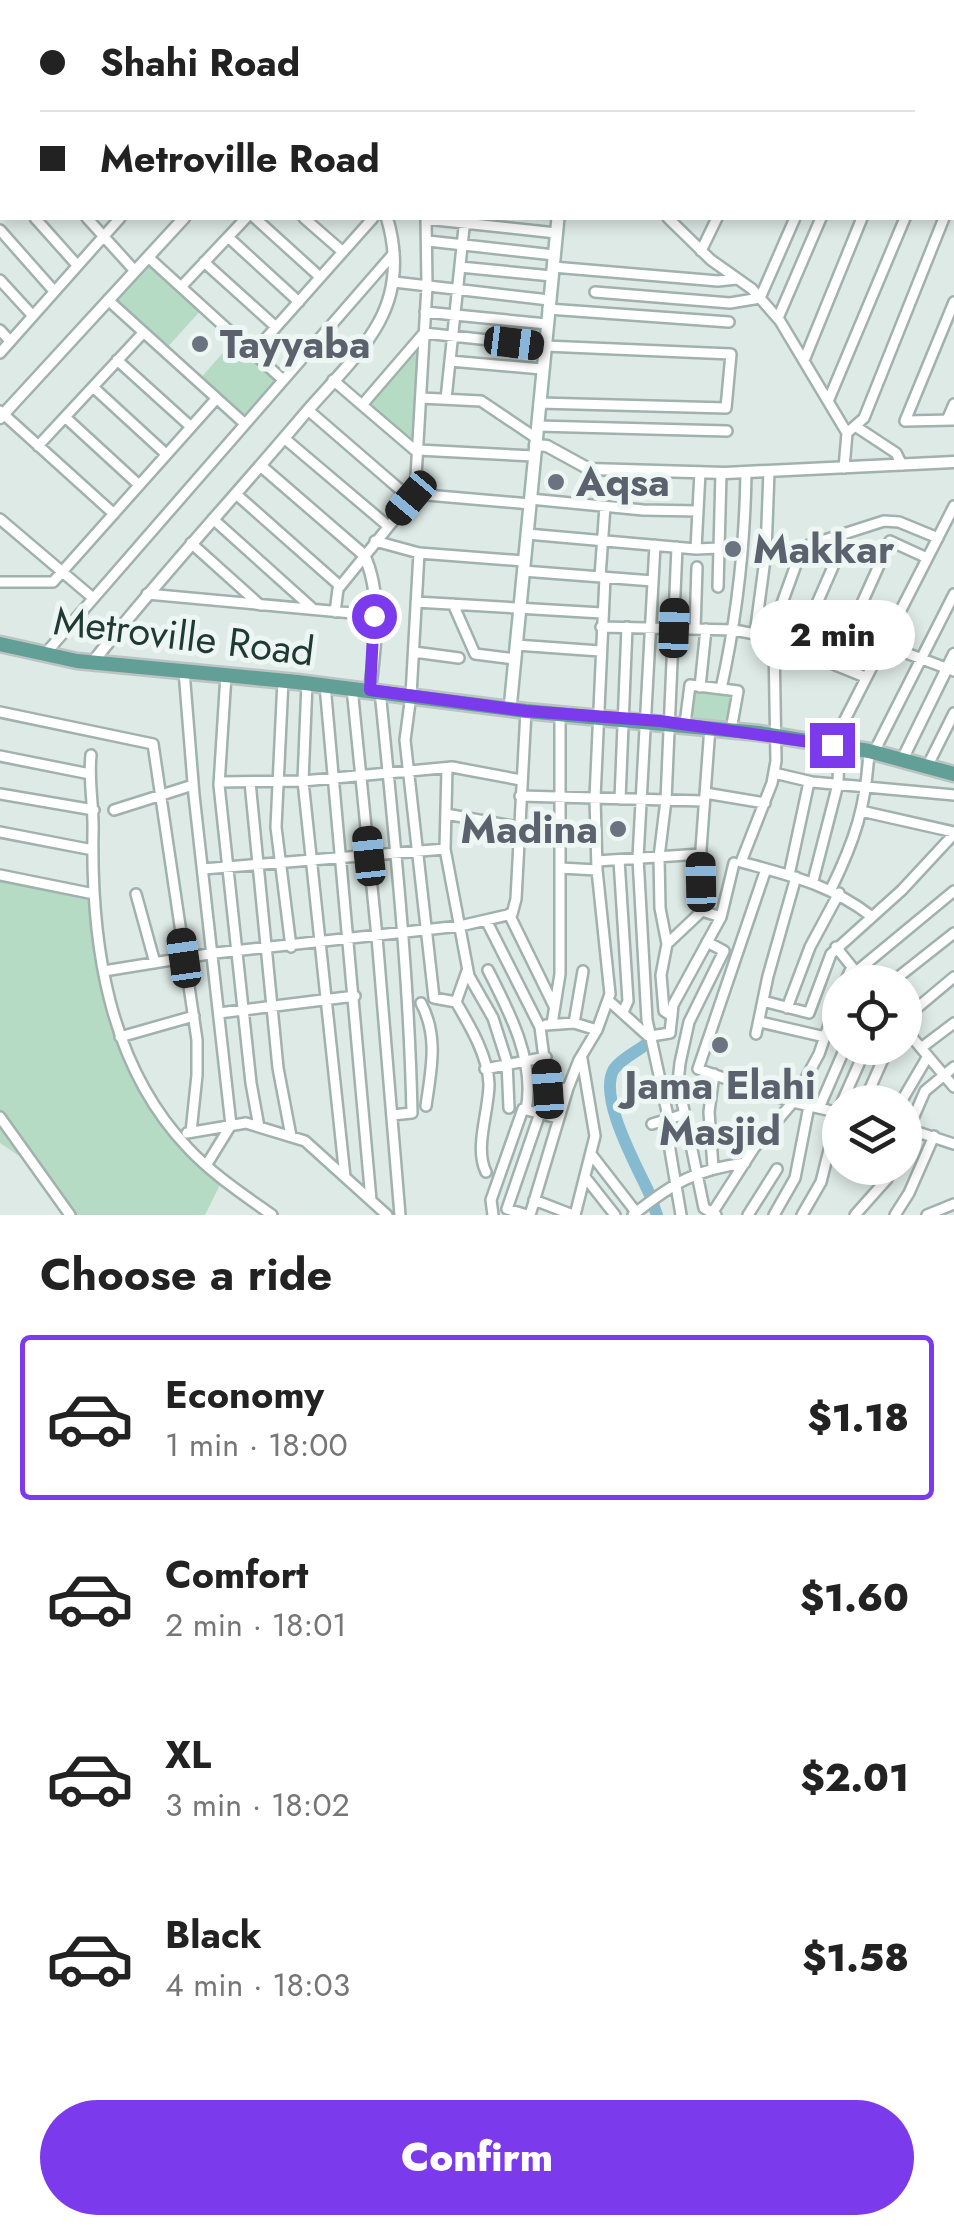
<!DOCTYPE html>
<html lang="en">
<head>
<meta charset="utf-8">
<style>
	:root { --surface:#fff; --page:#f6f6f6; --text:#222; --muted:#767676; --line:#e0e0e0; --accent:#7c3aed }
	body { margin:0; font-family:Jost,sans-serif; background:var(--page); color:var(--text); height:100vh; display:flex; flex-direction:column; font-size:38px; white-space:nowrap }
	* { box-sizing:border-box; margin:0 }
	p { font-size:32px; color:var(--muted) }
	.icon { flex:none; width:55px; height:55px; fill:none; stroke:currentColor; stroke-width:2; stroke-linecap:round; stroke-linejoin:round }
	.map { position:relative; height:1215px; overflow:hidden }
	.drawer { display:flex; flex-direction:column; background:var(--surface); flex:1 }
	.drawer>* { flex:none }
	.hud { position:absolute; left:0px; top:0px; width:955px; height:220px; box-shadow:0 5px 15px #0003; display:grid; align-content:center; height:220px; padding:0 40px; background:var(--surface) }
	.buttons { position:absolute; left:822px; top:965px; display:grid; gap:20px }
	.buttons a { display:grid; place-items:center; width:100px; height:100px; border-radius:50%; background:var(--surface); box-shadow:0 5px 15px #0003; font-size:50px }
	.end { position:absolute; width:45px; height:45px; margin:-22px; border:12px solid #7c3aed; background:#fff; box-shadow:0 0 0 5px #fff }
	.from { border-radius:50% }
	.bubble { position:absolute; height:70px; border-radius:35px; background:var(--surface); box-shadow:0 5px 15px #0003; font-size:32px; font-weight:800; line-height:70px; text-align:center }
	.car { position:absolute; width:30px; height:60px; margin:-30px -15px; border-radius:12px; box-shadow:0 0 8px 2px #0007; background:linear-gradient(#222 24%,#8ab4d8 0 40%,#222 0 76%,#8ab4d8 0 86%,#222 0) }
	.hud b { display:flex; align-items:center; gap:35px; height:95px; font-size:38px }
	.hud b+b { border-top:2px solid var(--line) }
	.hud i { width:25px; height:25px; background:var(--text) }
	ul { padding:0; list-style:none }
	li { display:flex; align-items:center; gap:30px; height:165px; margin:0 20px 15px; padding:0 20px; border:5px solid transparent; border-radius:10px }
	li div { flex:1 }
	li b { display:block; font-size:38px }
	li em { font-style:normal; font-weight:800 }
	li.active { border-color:var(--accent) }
	li>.icon { width:90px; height:90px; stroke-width:1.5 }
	h2 { padding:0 40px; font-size:45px; line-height:120px }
	.cta { display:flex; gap:20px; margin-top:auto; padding:20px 40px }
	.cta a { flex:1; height:115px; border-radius:60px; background:var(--accent); color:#fff; font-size:40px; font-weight:800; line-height:115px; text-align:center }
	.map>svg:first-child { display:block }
	.green { fill:#b6dbc5 }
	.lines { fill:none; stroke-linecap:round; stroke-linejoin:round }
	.river { stroke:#85bad0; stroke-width:12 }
	.minor-casing { stroke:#a1b1ad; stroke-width:14 }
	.tertiary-casing { stroke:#a1b1ad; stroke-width:15 }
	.secondary-casing { stroke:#9db5af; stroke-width:16 }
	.primary-casing { stroke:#bcc4c2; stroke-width:19 }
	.minor { stroke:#fff; stroke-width:9 }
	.tertiary { stroke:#fff; stroke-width:10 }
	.secondary { stroke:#fff; stroke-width:11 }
	.primary { stroke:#629f97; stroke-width:14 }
	.route { stroke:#7c3aed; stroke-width:12 }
	.worship-dot { fill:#6b7280; stroke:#eef6f3; stroke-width:4 }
	.labels { text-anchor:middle; stroke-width:10; stroke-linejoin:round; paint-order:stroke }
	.worship-label { font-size:40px; font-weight:bold; fill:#5b616d; stroke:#eef6f3; text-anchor:start }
	.street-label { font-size:40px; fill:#1f3935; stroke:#eef6f3 }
</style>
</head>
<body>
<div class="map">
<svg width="954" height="1215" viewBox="0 0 954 1215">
	<rect width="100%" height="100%" fill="#deeae6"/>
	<!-- green -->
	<path class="green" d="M148,257l55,51 -39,43 -56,-51z
		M424,333l-6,117 -55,-45z
		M236,338l46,42 -38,43 -46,-42z
		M690,685l48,6 -7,39 -46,-6z
		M0,876l94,18c8,92 27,185 94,254 10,11 24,20 36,29l-19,38h-135l-39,-51 -31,-21z"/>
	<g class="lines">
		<!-- river -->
		<path class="river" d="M645,1045c-9,7 -24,14 -31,24 -17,28 24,99 36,126
			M653,1204l4,11"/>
		<!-- minor casing -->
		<g class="minor-casing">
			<path id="minor" d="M107,0l3,2
				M368,0l2,2
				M506,0l20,2
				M696,0l12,2
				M868,0l6,2
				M92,2l2,-2
				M329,2l2,-2
				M378,2l3,-2
				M437,2v-2
				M454,2v-2
				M632,2l1,-2
				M673,2l1,-2
				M766,2l2,-2
				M887,2l1,-2
				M912,2l1,-2
				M952,2l1,-2
				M0,94l2,-3
				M952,100l2,-3
				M0,122l2,3
				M952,198l2,-4
				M35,218l42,47
				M87,218l48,53
				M255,218l65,59
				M304,218l39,34
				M668,218l43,42 41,29 28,32 67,112
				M426,219l130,14
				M0,230l54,61
				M228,237l71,65
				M428,241l126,14
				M701,251l16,-33
				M148,257l134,122
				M204,262l72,65
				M460,267l92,9
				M553,267l165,14 19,-2
				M0,280l33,36
				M394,282l155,18
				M181,287l65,-69
				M595,292l135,11 30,-5 35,-80
				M108,300l136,123
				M954,302l-49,119 49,-1
				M548,309l181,13
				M425,312l122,12
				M778,318l43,-100
				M0,330l10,11
				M0,353l120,-135
				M253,353l120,-135
				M805,358l57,-140
				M117,360l73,66
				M450,361l92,8
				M333,380l29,25
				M93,387l73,67
				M421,398l60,3 55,37
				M446,399l19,-181
				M829,399l76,-181
				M308,410l103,89
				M0,411l114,103
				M65,417l74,68
				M947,420l7,-16
				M537,426l190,5
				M855,426l41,27 6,12
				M284,438l104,88
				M38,446l105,-113
				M418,450l116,6
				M417,452l-55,-47 62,-72 121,13 186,8 -5,54 -187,-5
				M844,468l3,-35 17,-15 80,-200
				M236,494l104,92
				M415,494l115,10
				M530,499l113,11 55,1
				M0,519l93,79
				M213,519l99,89
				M527,534l169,15 23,-1
				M375,541l44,12 105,8
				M191,543l69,62
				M655,545l-17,313 9,162 22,101 1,29 11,65
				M806,548l30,12
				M696,549l4,-77
				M419,553l-8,142 -6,45 29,258 22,4
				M523,571l130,10
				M600,577l5,-71
				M0,582h53l163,-183
				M718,587l3,-114
				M147,594l227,21
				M416,602l186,11
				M453,604l22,50 40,5
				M781,606l173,65
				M335,612l3,-23 77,-95 12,-208 -1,-68
				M811,617l28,-64 2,-18
				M601,627l133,3 21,4 11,-82 3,-81
				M695,629l2,-62
				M849,632l41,-91 37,17
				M516,645l84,6
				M786,645l79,32
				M414,652l45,6
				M45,654l349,-401
				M184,671l10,124 37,330 -24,39
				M226,675l-7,110 32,298 8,44
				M283,680l-7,147 15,120
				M307,683l-4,98 42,396
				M325,685l46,515
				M700,687l6,-58
				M352,688l25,249 23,278
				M721,689c16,-72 24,-143 25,-217
				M380,691c14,141 29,281 32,422l-20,2
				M0,712l153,32 44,296v35l-6,57
				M685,724l5,-39 48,6 -7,39
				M710,727l-9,122 1,62 19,6
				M832,745l122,-239
				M874,752l80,-158
				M91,755c-3,25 3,51 2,77 -2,111 15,232 95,316 23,25 56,47 84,67
				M0,756l90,18
				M927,767l27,-54
				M447,768l-2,81 24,127 24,42 14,44 2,46
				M774,773l38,9 142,13
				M219,782l84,-1 149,-14 69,13
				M250,782l28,286 13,68
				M705,793l60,10
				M0,794l94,16
				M520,796l184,5
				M620,799l7,-172
				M114,810l79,-25
				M861,811l93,21
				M446,814l72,13
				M0,832l93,18
				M619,860l9,141 -5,11
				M597,861l104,-7
				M560,868l37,2
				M203,869l242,-20
				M766,869l-68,200 95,33 47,11
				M0,875l94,19
				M789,875l20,-93
				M813,881l25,-97 1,-38
				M831,889c24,-49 35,-83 38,-138
				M136,894l19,69
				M509,914l45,92
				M871,916c-42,-32 -79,-40 -130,-54l31,-79 4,-22 -2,-119 7,-36 17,-47 11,-14 75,-24 15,1 39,16
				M486,920l54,107 8,62 20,-1
				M707,942l17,9 -35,71 -9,41 -2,19 26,126 12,7
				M667,944l35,-33
				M836,947l28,35
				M488,970c21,41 48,92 38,140
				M104,971l111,-18 245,-27 52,-12 4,-15 10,-188
				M467,971l-11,31c14,24 32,54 33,82 0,27 -15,64 -3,88
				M856,972l98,-81
				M845,982l7,-15
				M892,982l62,-49
				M608,1000l40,36
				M763,1001l46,12 22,-59 71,-64 52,-56
				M421,1003c18,34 10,67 5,103
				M787,1008l23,-61 29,-54
				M219,1013l136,-17
				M672,1016l-8,-5 -3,-36 6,-31 -7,-36 -1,-51 7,-57 11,-253
				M905,1018l49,-41
				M760,1022l65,15
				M574,1023l9,-52
				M552,1024l8,-50v-260
				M546,1025l28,-2 23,7
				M905,1029l49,58
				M756,1034l12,-58 28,-99
				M651,1036l19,-3 3,-28 48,-88 13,-54
				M120,1037l74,-21
				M921,1048l33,-25
				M485,1069l61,-12
				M842,1102l24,-54
				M864,1102l24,-54
				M901,1102l27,-46
				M819,1108l26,-60
				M0,1117l70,98
				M652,1124l33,-10
				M905,1128l49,16
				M187,1133l59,-10 59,18 82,74
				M905,1137l20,-46 29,-24
				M591,1154l45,58
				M713,1167l-4,-55 5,-38
				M585,1177l30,38
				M534,1200l39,15
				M493,1215l-2,-15 32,-91 34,9
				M527,1215l-20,-6 33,-96
				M530,1215l38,-127 11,-28 18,-30 13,-36 -13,-124 -2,-72 10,-221
				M575,1215l20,-79 -13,-77
				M633,1215c40,-32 61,-45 112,-52
				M711,1215l43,-67 39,-46 26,-48 21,-61
				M748,1215l29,-46
				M774,1215l21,-37 14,-72
				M802,1215l19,-33 18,-72
				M855,1215l32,-36 5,-11
				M895,1215l14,-22 25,-57
				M927,1215l27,-11"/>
		</g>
		<!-- tertiary casing -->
		<g class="tertiary-casing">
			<path id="tertiary" d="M169,0l3,2
				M612,0l2,2
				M8,2l2,-2
				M272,2l2,-2
				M0,11l2,-3
				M952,205l2,1
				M0,418l184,-200
				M535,445l12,1 42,23 136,4 229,-11
				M261,466l103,89c19,40 11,93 6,135
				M92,663c67,-85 140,-163 210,-246 25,-30 58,-60 77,-95 18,-33 18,-70 8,-104
				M902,760l52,-106"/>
		</g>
		<!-- secondary casing -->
		<g class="secondary-casing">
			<path id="secondary" d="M580,2v-2
				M510,709l48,-491"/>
		</g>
		<!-- primary casing -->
		<g class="primary-casing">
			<path id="primary" d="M0,644l77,17 220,21 229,29 233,22 110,18 85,23"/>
		</g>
		<!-- minor -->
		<use href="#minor" class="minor"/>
		<!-- tertiary -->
		<use href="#tertiary" class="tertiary"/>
		<!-- secondary -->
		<use href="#secondary" class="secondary"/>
		<!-- primary -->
		<use href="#primary" class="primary"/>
	</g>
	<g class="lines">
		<!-- route -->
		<path class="route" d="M374,616l-4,74 156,21 134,10 172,24"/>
	</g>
	<!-- markers -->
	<g class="worship-dot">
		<circle cx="200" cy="344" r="10"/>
		<circle cx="556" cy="482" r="10"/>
		<circle cx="733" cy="549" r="10"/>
		<circle cx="618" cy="829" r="10"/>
		<circle cx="720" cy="1045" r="10"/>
	</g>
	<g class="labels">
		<!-- worship labels -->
		<g class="worship-label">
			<text x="220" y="358">Tayyaba</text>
			<text x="576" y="496">Aqsa</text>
			<text x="753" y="563">Makkar</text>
			<text x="598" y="843" text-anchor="end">Madina</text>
			<text x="720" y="1099" text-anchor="middle">Jama Elahi<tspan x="720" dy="46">Masjid</tspan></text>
		</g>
		<!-- street labels -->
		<g class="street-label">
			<text transform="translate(184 636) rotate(7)" y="14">Metroville Road</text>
		</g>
	</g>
</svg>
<div class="buttons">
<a><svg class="icon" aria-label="locate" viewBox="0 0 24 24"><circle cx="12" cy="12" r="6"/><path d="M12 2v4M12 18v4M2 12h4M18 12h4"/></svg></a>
<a><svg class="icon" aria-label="layers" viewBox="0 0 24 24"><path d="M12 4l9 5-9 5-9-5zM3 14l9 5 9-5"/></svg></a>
</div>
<i class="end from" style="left:374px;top:616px"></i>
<i class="end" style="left:832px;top:745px"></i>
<div class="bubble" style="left:750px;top:600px;width:165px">2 min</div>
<i class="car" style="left:514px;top:343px;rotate:97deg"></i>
<i class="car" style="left:411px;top:498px;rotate:220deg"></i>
<i class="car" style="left:674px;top:628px;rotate:2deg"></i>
<i class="car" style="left:369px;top:856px;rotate:354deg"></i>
<i class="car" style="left:701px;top:882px;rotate:359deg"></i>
<i class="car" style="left:184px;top:958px;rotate:352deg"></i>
<i class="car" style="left:548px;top:1089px;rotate:356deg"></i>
<div class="hud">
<b><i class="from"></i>Shahi Road</b>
<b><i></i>Metroville Road</b>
</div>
</div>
<section class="drawer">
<h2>Choose a ride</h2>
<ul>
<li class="active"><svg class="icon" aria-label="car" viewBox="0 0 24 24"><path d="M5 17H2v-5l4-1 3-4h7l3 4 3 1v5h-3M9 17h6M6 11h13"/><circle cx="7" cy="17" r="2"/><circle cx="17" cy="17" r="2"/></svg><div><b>Economy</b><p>1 min · 18:00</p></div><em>$1.18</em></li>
<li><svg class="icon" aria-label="car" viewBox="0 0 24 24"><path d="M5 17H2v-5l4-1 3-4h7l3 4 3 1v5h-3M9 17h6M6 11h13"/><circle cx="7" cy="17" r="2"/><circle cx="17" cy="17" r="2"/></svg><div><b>Comfort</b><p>2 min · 18:01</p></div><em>$1.60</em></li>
<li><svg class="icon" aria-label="car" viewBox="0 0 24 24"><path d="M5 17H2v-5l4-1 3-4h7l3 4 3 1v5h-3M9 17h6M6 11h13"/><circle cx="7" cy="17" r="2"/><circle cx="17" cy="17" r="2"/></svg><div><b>XL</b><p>3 min · 18:02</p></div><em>$2.01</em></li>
<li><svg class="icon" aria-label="car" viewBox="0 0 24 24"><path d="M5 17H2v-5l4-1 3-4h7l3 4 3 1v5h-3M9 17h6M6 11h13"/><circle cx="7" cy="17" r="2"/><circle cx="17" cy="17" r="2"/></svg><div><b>Black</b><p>4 min · 18:03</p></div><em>$1.58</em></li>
</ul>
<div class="cta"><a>Confirm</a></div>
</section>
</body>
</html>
